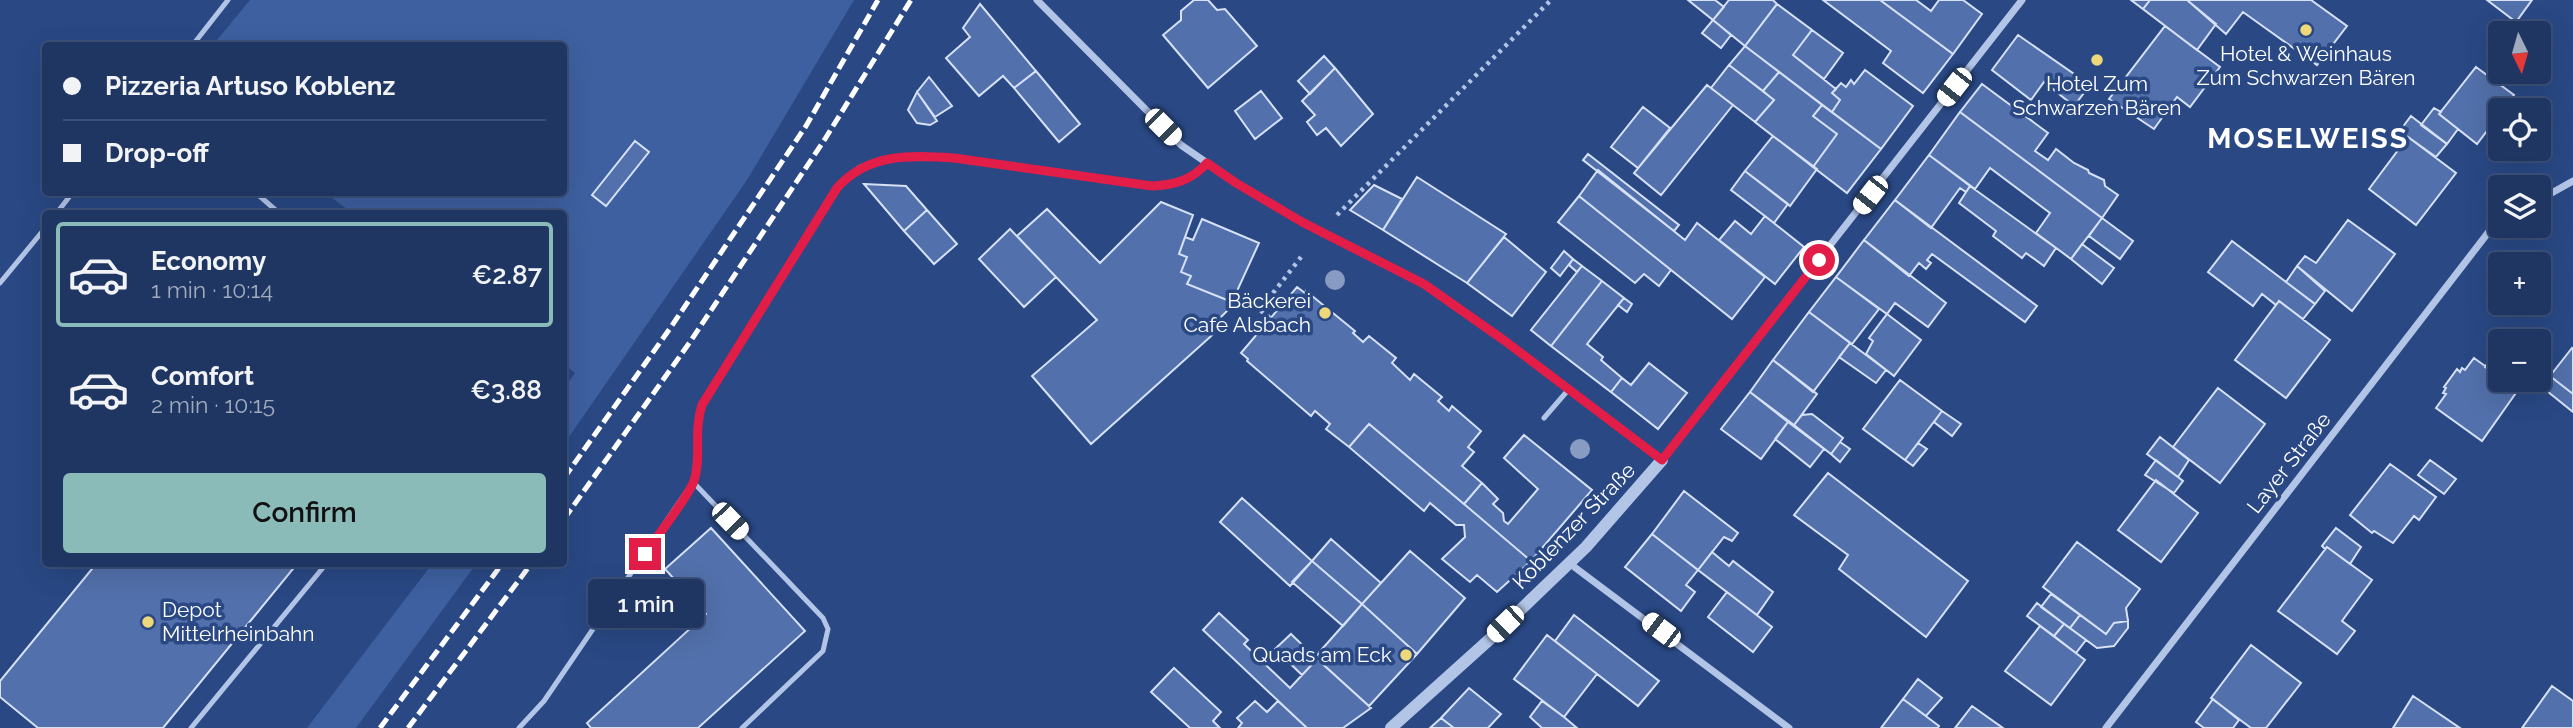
<!DOCTYPE html>
<html lang="en">
<head>
<meta charset="utf-8">
<style>
	:root { --surface:#1f3663; --page:#2c416c; --text:#f1f3f6; --muted:#a1abbe; --line:#3c5078; --accent:#8bbbb9 }
	body { margin:0; font-family:Raleway,sans-serif; background:var(--page); color:var(--text); height:100vh; display:flex; flex-direction:column; font-size:26px; white-space:nowrap }
	* { box-sizing:border-box; margin:0 }
	p { font-size:23px; color:var(--muted) }
	.icon { flex:none; width:38px; height:38px; fill:none; stroke:currentColor; stroke-width:2; stroke-linecap:round; stroke-linejoin:round }
	.map { position:relative; flex:1; overflow:hidden }
	.side { position:absolute; left:42px; top:210px; width:525px; height:357px; display:flex; flex-direction:column; background:var(--surface); border-radius:7px; box-shadow:0 7px 28px #0002,0 0 0 2px var(--line) }
	.side>* { flex:none }
	.guide { position:absolute; left:42px; top:42px; width:525px; height:154px; border-radius:7px; box-shadow:0 7px 28px #0002,0 0 0 2px var(--line); display:grid; align-content:center; height:154px; padding:0 21px; background:var(--surface) }
	.needle { width:46px; rotate:175deg }
	.controls { position:absolute; left:2488px; top:21px; display:grid; gap:14px }
	.controls a { display:grid; place-items:center; width:63px; height:63px; border-radius:7px; background:var(--surface); box-shadow:0 7px 28px #0002,0 0 0 2px var(--line); font-size:35px }
	.end { position:absolute; width:32px; height:32px; margin:-16px; border:9px solid #e11d48; background:#fff; box-shadow:0 0 0 4px #fff }
	.from { border-radius:50% }
	.bubble { position:absolute; height:49px; border-radius:7px; background:var(--surface); box-shadow:0 7px 28px #0002,0 0 0 2px var(--line); font-size:23px; font-weight:600; line-height:49px; text-align:center }
	.car { position:absolute; width:21px; height:42px; margin:-21px -10px; border-radius:9px; box-shadow:0 0 5px 2px #0007; background:linear-gradient(#fff 24%,#345 0 40%,#fff 0 76%,#345 0 86%,#fff 0) }
	.guide b { display:flex; align-items:center; gap:24px; height:66px; font-size:26px }
	.guide b+b { border-top:2px solid var(--line) }
	.guide i { width:18px; height:18px; background:var(--text) }
	ul { padding:12px 0 0; list-style:none }
	li { display:flex; align-items:center; gap:21px; height:105px; margin:0 14px 10px; padding:0 7px; border:4px solid transparent; border-radius:7px }
	li div { flex:1 }
	li b { display:block; font-size:26px }
	li em { font-style:normal; font-weight:600 }
	li.active { border-color:var(--accent) }
	li>.icon { width:63px; height:63px; stroke-width:1.5 }
	.cta { display:flex; gap:14px; margin-top:auto; padding:14px 21px }
	.cta a { flex:1; height:80px; border-radius:7px; background:var(--accent); color:#111; font-size:28px; font-weight:600; line-height:80px; text-align:center }
	.map>svg:first-child { display:block }
	.green { fill:#3e60a0 }
	.building { fill:#5270ab; stroke:#d6e1f6; stroke-width:2 }
	.lines { fill:none; stroke-linecap:round; stroke-linejoin:round }
	.path { stroke:#b3c5e7; stroke-width:4.5; stroke-dasharray:3.5 5; stroke-linecap:butt }
	.service { stroke:#b3c5e7; stroke-width:5 }
	.minor { stroke:#b3c5e7; stroke-width:7 }
	.tertiary { stroke:#b3c5e7; stroke-width:12 }
	.rail { stroke:#fff; stroke-width:5; stroke-dasharray:12 5; stroke-linecap:butt }
	.tree { fill:#889cc3 }
	.route { stroke:#e11d48; stroke-width:9 }
	.poi-dot { fill:#eed87a; stroke:#294884; stroke-width:2.5 }
	.labels { text-anchor:middle; stroke-width:7; stroke-linejoin:round; paint-order:stroke }
	.poi-label { font-size:21px; fill:#fff; stroke:#294884 }
	.street-label { font-size:21px; fill:#fff; stroke:#294884 }
	.district-label { font-size:28px; font-weight:bold; letter-spacing:2px; fill:#fff; stroke:#294884 }
</style>
</head>
<body>
<div class="map">
<svg width="2573" height="728" viewBox="0 0 2573 728">
	<rect width="100%" height="100%" fill="#294884"/>
	<!-- green -->
	<path class="green" d="M250,0h604l-107,180 -183,264v-56l11,-15 -11,-9v-150l-212,-1 -26,-20 238,-1v-146h-348l1,-6z
		M432,564h44l-120,164h-49z"/>
	<!-- building -->
	<path class="building" d="M1194,0h14l9,10 8,-1 32,37 -49,42 -45,-53 18,-15v-9z
		M1688,0h27l9,7 -11,13z
		M1729,0h44l4,4 -32,42 -32,-26z
		M1823,0h57l73,54 -30,39 -40,-30 8,-12z
		M1880,0h36l15,11 8,-11h24l19,14 -29,40z
		M2131,0h19l-7,9z
		M2150,0h37l29,24 -19,26 -54,-41z
		M2187,0h124l36,26 -30,39 -74,-53 -17,22z
		M2487,0h45l-16,22z
		M980,4l56,67 -22,17 -11,-12 -24,20 -33,-38 24,-21 -7,-9z
		M1777,4l35,26 -19,25 43,34 -4,4 8,7 -8,12 -87,-66z
		M1713,20l18,15 -10,13 -19,-15z
		M2165,26l55,41 -30,40 -13,-10 -23,32 -45,-30z
		M1812,30l31,23 -19,26 -31,-24z
		M2018,35l72,50 -16,21 -30,-24 -13,18 -39,-30z
		M1745,46l34,26 -16,19 -34,-26z
		M1324,56l11,12 -25,26 -12,-13z
		M1729,65l45,35 -19,22 -44,-34z
		M2476,67l38,28 -37,49 -38,-30z
		M1335,68l38,46 -32,32 -15,-18 -9,7 -10,-13 8,-7 -13,-14z
		M1865,70l48,36 -32,43 -49,-37 8,-12 -8,-7 9,-10 5,4 5,-7 3,4z
		M1036,71l44,53 -21,18 -45,-54z
		M1779,72l43,33 -9,11 24,18 -24,33 -58,-45 19,-22 -11,-9z
		M929,77l23,29 -17,11 -18,-25z
		M1982,84l66,49 -13,18 13,9 8,-11 18,14 14,7 1,3 15,7 1,6 13,9 -16,23 -142,-106z
		M1707,85l26,20 -72,90 -27,-22z
		M1261,91l21,27 -27,21 -20,-28z
		M917,92l20,29 -7,4 -13,-2 -9,-13z
		M1822,105l59,44 -34,44 -34,-26 24,-33 -24,-18z
		M1643,107l27,21 -32,40 -27,-21z
		M2434,108l7,4 -2,2 19,15 -11,15 -26,-19z
		M1960,112l142,106 -31,41 -35,-26 14,-20 -60,-45 -15,21 -46,-34z
		M2411,116l36,28 -11,13 -28,-20 -1,2 -8,-7z
		M1773,136l44,33 -27,37 -45,-35z
		M2408,137l48,36 -40,52 -47,-36z
		M635,141l14,11 -43,54 -14,-11z
		M1588,154l91,71 -5,6 -91,-71z
		M1929,155l41,31 -4,6 -6,-4 -29,40 -36,-28z
		M1598,170l87,70 12,-17 68,54 -33,42 -153,-123z
		M1745,171l43,33 -14,19 -43,-33z
		M1417,177l89,57 -39,49 -84,-53z
		M864,184l42,2 21,24 -23,21z
		M1374,185l28,14 -19,31 -33,-20z
		M1970,186l86,62 -12,18 -18,-13 -4,5 -29,-22 3,-5 -37,-28z
		M1579,196l92,74 -12,16 -15,-12 -9,9 -77,-61z
		M1895,200l142,106 -12,16 -93,-68 -5,6 4,3 -5,6 -7,-6 -10,13 -45,-36z
		M1161,202l32,13 -14,39 8,3 -6,15 10,4 -4,8 45,18 -2,6 -16,16 5,5 -128,115 -59,-68 65,-56 -80,-84 30,-27 53,54z
		M927,210l30,34 -23,20 -30,-33z
		M1765,216l39,31 -29,37 -56,-44 16,-19 16,13z
		M2102,218l31,23 -13,18 -31,-23z
		M1202,219l57,24 -27,59 -45,-18 4,-8 -10,-4 6,-15 -8,-3 6,-17 8,3z
		M2348,220l47,34 -43,57 -55,-45 8,-10 11,7z
		M1010,229l46,48 -32,30 -45,-48z
		M1504,237l42,35 -34,44 -45,-33z
		M1864,240l82,63 -18,24 -33,-24 -8,11 -51,-37z
		M2232,241l83,63 -12,15 -24,-18 -3,4 -14,-11 -9,12 -45,-34z
		M2082,244l32,24 -12,16 -31,-25z
		M1564,251l9,8 -13,17 -9,-8z
		M1573,259l9,7 -5,6 -8,-7z
		M1582,266l20,15 -51,65 -20,-16z
		M2297,266l28,25 -10,13 -29,-22z
		M1836,277l43,32 -27,35 -43,-32z
		M1602,281l22,17 -37,46 16,13 -2,3 21,18 -11,14 -60,-46z
		M1297,287l8,6 1,-2 49,40 -2,2 10,9 6,-6 27,22 -4,5 18,17 4,-6 28,23 -4,4 11,10 3,-5 29,25 -13,16 6,5 -12,14 20,17 -18,21 -95,-80 -20,23 -23,-18 4,-5 -15,-13 -4,5 -64,-55 1,-2 -7,-6z
		M1624,298l8,6 -5,8 -9,-7z
		M2279,301l51,39 -44,58 -51,-38z
		M1809,312l41,31 -37,49 -40,-32z
		M1887,314l34,26 -27,36 -28,-22 7,-13 -4,-3z
		M1850,343l36,27 -10,13 -37,-26z
		M2572,348l1,1v45l-23,-18z
		M2494,353l7,5v20l-16,-11z
		M2474,358l44,32 -36,51 -46,-33 10,-14 -3,-1 3,-5 -2,-1 13,-18 3,3 2,-4 3,2z
		M1773,360l44,34 -23,31 -44,-33z
		M1649,363l38,30 -29,36 -47,-37 11,-14 9,7z
		M2550,376l23,18v18l-31,-25z
		M1900,380l42,31 -37,49 -42,-31z
		M2218,388l47,36 -45,59 -47,-36z
		M1750,392l38,30 -27,37 -40,-30z
		M1942,411l19,13 -9,12 -18,-14z
		M1812,414l31,24 -12,16 -37,-29 8,-10z
		M1788,422l36,27 -14,18 -35,-28z
		M1369,424l95,80 67,57 -34,31 -20,-17 -7,7 -28,-23 23,-22 -1,-12h-8l-26,-22 -6,8 -75,-64z
		M1524,435l68,55 -61,71 -67,-57 18,-21 16,16 -5,5 10,9 1,8 4,3 30,-35 -34,-31z
		M2160,437l29,23 -11,17 -31,-23z
		M1840,442l10,7 -10,13 -9,-8z
		M1918,443l9,6 -14,17 -8,-6z
		M2156,460l27,21 -9,12 -29,-18z
		M2430,460l26,19 -12,15 -26,-19z
		M2390,464l46,33 -17,23 -5,-4 -21,27 -19,-12 -2,2 -22,-18z
		M1828,473l140,108 -42,56 -87,-68 9,-14 -54,-40z
		M2156,480l42,33 -37,49 -43,-32z
		M1684,491l54,42 -6,8 -8,-4 -26,33 -46,-36z
		M1242,498l70,63 -22,25 -70,-64z
		M711,528l94,103 -107,97h-107l-4,-5 119,-109 -41,-45z
		M2336,528l25,19 -11,17 -23,-17 -2,2 -3,-3z
		M1652,534l46,36 -12,15 9,7 -14,19 -56,-44z
		M1331,539l50,44 -19,21 -50,-43z
		M2077,542l63,47 -14,19 2,13 -14,2 -8,11 -63,-47z
		M2327,547l45,33 -30,41 13,10 -18,23 -59,-43z
		M1410,551l55,47 -48,56 -55,-50z
		M1712,552l17,14 4,-5 40,31 -16,23 -59,-45z
		M1312,561l50,43 -19,22 -51,-44z
		M96,564h201l-134,164h-125l-38,-31v-16z
		M1727,592l45,35 -19,25 -45,-35z
		M2051,594l29,21 -10,13 -29,-21z
		M2037,603l27,21 -10,12 -27,-20z
		M1362,604l55,50 -48,52 -54,-49z
		M1219,613l29,27 -4,4 46,44 27,-29 54,49 -28,20h-36l-104,-98z
		M1574,615l85,66 -21,25 -83,-65z
		M2080,615l26,19 8,-11 14,-2v7l-14,18 -17,2 -27,-20z
		M2064,624l22,16 -10,13 -22,-17z
		M2040,626l45,34 -34,45 -46,-34z
		M1291,634l26,25 -15,16 -27,-26z
		M1547,635l50,39 -33,43 -50,-38z
		M2251,645l50,38 -35,45h-15l-40,-30z
		M1174,668l47,44 -8,9 7,7h-30l-39,-36z
		M1918,679l24,19 -16,18 -23,-17z
		M2552,686l21,15v27h-51z
		M1469,688l32,26 -13,14h-34l-13,-10z
		M2413,696l47,32h-67z
		M1903,699l36,27 -1,2h-57z
		M2213,699l26,21 -6,8h-29l-8,-6z
		M1255,701l12,11 11,-11 29,27h-69l4,-5 -5,-5z
		M1542,701l22,16 13,11h-35l-12,-11z
		M1972,706l31,22h-48z
		M1441,718l13,10h-24z"/>
	<g class="lines">
		<!-- path -->
		<path class="path" d="M1337,215l214,-215
			M1270,318l-10,-8 41,-53"/>
		<!-- service -->
		<path class="service" d="M192,46l36,-46
			M255,192l25,22
			M56,214l17,-22
			M0,283l46,-56
			M1544,418l25,-29
			M693,482l130,136 5,11 -5,22 -81,77
			M191,728l135,-164
			M519,728l25,-27 149,-219c6,-26 1,-51 9,-77l135,-217 11,-12 12,-9 19,-7 50,-4 223,30c23,-1 39,-6 55,-23"/>
		<!-- minor -->
		<path class="minor" d="M1037,0l144,145 55,38 66,39 122,62 81,57 157,119 360,-460
			M2539,200l34,-19
			M1569,563l220,165
			M2106,728l388,-503 7,-4"/>
		<!-- tertiary -->
		<path class="tertiary" d="M1391,728l99,-89 96,-92 76,-87"/>
		<!-- rail -->
		<path class="rail" d="M564,478l107,-151 135,-201 72,-126
			M564,519l126,-177 135,-203 86,-139
			M380,728l122,-164
			M408,728l123,-164"/>
	</g>
	<!-- trees -->
	<g class="tree">
		<circle cx="1335" cy="280" r="10"/>
		<circle cx="1580" cy="449" r="10"/>
	</g>
	<g class="lines">
		<!-- route -->
		<path class="route" d="M645,554c12,-18 42,-55 49,-73 8,-24 -1,-48 8,-76l135,-217c31,-35 73,-33 117,-30l198,28c23,-1 40,-6 55,-23l29,20 66,39 122,62 81,57 157,119 157,-200"/>
	</g>
	<!-- markers -->
	<g class="poi-dot">
		<circle cx="2306" cy="30" r="7"/>
		<circle cx="2097" cy="60" r="7"/>
		<circle cx="1325" cy="313" r="7"/>
		<circle cx="148" cy="622" r="7"/>
		<circle cx="1406" cy="655" r="7"/>
	</g>
	<g class="labels">
		<!-- poi labels -->
		<g class="poi-label">
			<text x="2306" y="61">Hotel &amp; Weinhaus<tspan x="2306" dy="24">Zum Schwarzen Bären</tspan></text>
			<text x="2097" y="91">Hotel Zum<tspan x="2097" dy="24">Schwarzen Bären</tspan></text>
			<text x="1311" y="308" text-anchor="end">Bäckerei<tspan x="1311" dy="24">Cafe Alsbach</tspan></text>
			<text x="162" y="617" text-anchor="start">Depot<tspan x="162" dy="24">Mittelrheinbahn</tspan></text>
			<text x="1392" y="662" text-anchor="end">Quads am Eck</text>
		</g>
		<!-- street labels -->
		<g class="street-label">
			<text transform="translate(2289 463) rotate(-52)" y="7">Layer Straße</text>
			<text transform="translate(1574 526) rotate(-46)" y="7">Koblenzer Straße</text>
		</g>
		<!-- district labels -->
		<g class="district-label">
			<text x="2308" y="148">MOSELWEISS</text>
		</g>
	</g>
</svg>
<div class="controls">
<a><svg class="needle" viewBox="-14 -14 28 28"><path d="M0-13l5 13h-10z" fill="#e53935"/><path d="M0 13l5-13h-10z" fill="#a1abbe"/></svg></a>
<a><svg class="icon" aria-label="locate" viewBox="0 0 24 24"><circle cx="12" cy="12" r="6"/><path d="M12 2v4M12 18v4M2 12h4M18 12h4"/></svg></a>
<a><svg class="icon" aria-label="layers" viewBox="0 0 24 24"><path d="M12 4l9 5-9 5-9-5zM3 14l9 5 9-5"/></svg></a>
<a>+</a>
<a>−</a>
</div>
<i class="end from" style="left:1819px;top:260px"></i>
<i class="end" style="left:645px;top:554px"></i>
<div class="bubble" style="left:588px;top:579px;width:116px">1 min</div>
<i class="car" style="left:1954px;top:87px;rotate:218deg"></i>
<i class="car" style="left:1163px;top:127px;rotate:135deg"></i>
<i class="car" style="left:1870px;top:195px;rotate:218deg"></i>
<i class="car" style="left:730px;top:521px;rotate:136deg"></i>
<i class="car" style="left:1505px;top:624px;rotate:226deg"></i>
<i class="car" style="left:1661px;top:630px;rotate:307deg"></i>
<div class="guide">
<b><i class="from"></i>Pizzeria Artuso Koblenz</b>
<b><i></i>Drop-off</b>
</div>
<section class="side">
<ul>
<li class="active"><svg class="icon" aria-label="car" viewBox="0 0 24 24"><path d="M5 17H2v-5l4-1 3-4h7l3 4 3 1v5h-3M9 17h6M6 11h13"/><circle cx="7" cy="17" r="2"/><circle cx="17" cy="17" r="2"/></svg><div><b>Economy</b><p>1 min · 10:14</p></div><em>€2.87</em></li>
<li><svg class="icon" aria-label="car" viewBox="0 0 24 24"><path d="M5 17H2v-5l4-1 3-4h7l3 4 3 1v5h-3M9 17h6M6 11h13"/><circle cx="7" cy="17" r="2"/><circle cx="17" cy="17" r="2"/></svg><div><b>Comfort</b><p>2 min · 10:15</p></div><em>€3.88</em></li>
</ul>
<div class="cta"><a>Confirm</a></div>
</section>
</div>
</body>
</html>
